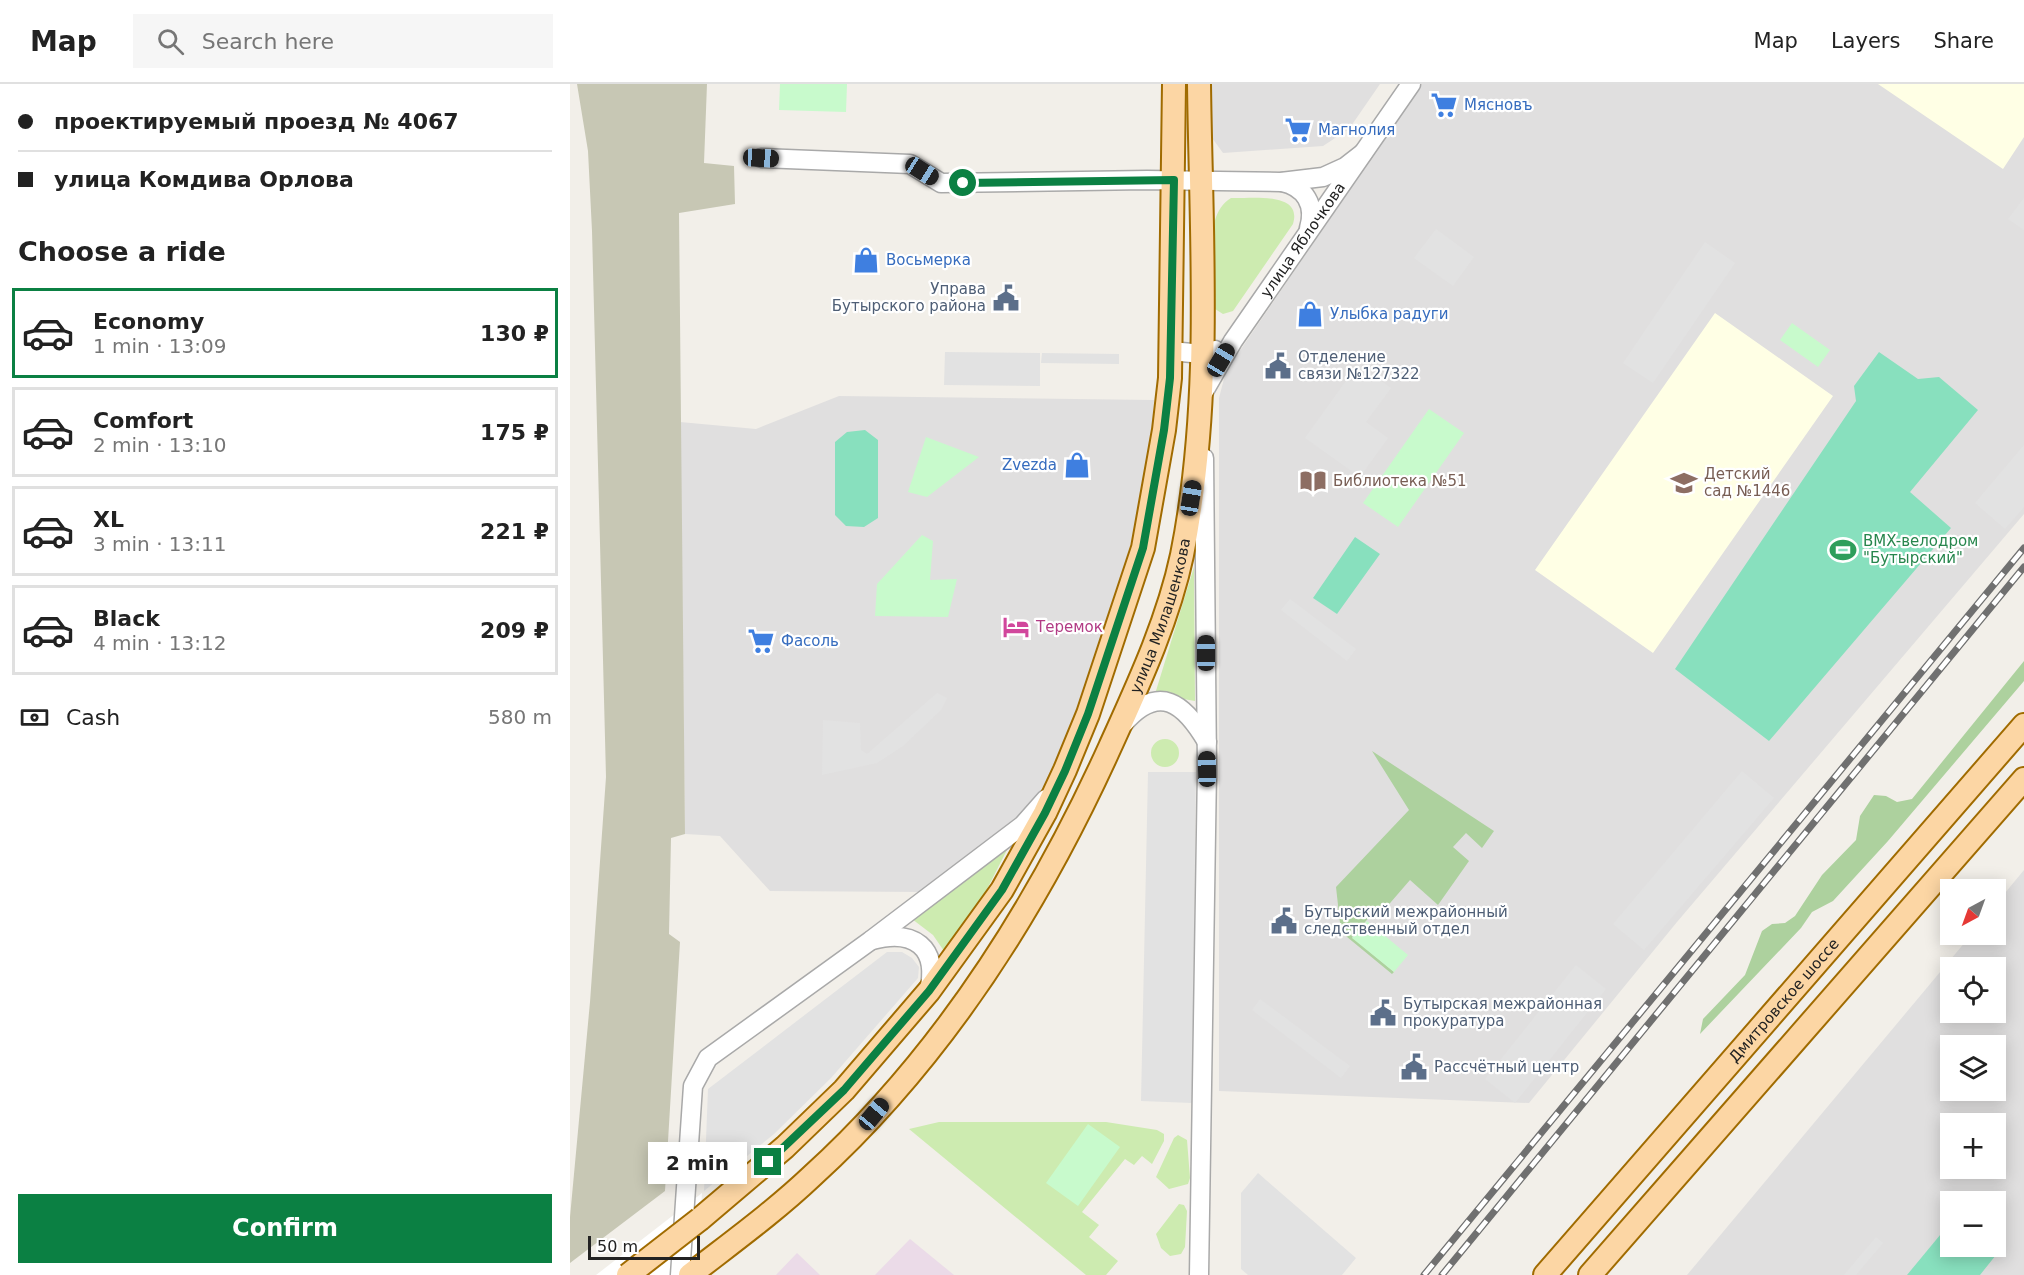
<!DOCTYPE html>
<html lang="en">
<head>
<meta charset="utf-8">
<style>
	:root { --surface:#fff; --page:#f6f6f6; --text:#222; --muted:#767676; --line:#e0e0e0; --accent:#0b8043 }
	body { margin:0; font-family:"DejaVu Sans",sans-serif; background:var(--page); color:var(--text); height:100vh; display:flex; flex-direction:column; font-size:22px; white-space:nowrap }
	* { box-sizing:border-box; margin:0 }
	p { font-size:20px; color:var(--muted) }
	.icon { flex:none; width:33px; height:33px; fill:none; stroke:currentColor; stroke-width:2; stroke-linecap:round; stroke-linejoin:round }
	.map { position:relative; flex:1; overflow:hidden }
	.details { display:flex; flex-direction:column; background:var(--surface); width:570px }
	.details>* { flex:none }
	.top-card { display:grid; align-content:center; height:132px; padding:0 18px; background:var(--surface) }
	.needle { width:39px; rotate:221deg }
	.tools { position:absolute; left:1370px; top:795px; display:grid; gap:12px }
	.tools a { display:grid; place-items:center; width:66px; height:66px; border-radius:0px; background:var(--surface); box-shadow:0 3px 15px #0003; font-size:30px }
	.scale { position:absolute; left:18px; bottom:15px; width:112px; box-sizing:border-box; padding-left:6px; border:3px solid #222; border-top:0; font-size:16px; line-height:21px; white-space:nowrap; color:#222; -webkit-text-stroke:4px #fff; paint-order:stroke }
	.end { position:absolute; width:27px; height:27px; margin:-14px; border:8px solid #0b8043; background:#fff; box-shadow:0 0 0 3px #fff }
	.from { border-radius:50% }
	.bubble { position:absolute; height:42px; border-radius:0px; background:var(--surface); box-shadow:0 3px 15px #0003; font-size:20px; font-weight:700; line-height:42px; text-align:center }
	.car { position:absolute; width:18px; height:36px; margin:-18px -9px; border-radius:8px; box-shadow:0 0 4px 2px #0007; background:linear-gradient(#222 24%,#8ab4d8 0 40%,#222 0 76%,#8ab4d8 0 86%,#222 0) }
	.top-card b { display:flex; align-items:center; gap:21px; height:57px; font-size:22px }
	.top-card b+b { border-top:2px solid var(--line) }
	.top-card i { width:15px; height:15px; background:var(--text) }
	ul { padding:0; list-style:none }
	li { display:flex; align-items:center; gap:18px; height:90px; margin:0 12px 9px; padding:0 6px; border:3px solid var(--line); border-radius:0px }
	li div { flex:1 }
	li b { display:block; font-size:22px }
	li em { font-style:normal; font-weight:700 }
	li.current { border-color:var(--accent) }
	li>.icon { width:54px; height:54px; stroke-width:1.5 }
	h2 { padding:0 18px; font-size:27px; line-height:72px }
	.pay { display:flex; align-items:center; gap:15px; height:66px; padding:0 18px; font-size:22px }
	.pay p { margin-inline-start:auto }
	.action { display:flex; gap:12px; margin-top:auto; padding:12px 18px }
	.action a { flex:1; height:69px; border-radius:0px; background:var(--accent); color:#fff; font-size:24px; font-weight:700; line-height:69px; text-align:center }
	header { display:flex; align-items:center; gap:36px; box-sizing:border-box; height:84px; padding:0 30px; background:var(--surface); border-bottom:2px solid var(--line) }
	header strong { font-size:28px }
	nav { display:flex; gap:33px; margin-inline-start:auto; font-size:21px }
	.search { width:420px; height:54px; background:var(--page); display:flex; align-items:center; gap:15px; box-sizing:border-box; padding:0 21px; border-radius:0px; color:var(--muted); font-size:22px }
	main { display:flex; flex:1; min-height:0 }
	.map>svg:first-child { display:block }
	.residential { fill:#e0dfdf; fill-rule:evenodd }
	.industrial { fill:#ebdbe8 }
	.education { fill:#ffffe5 }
	.construction { fill:#c7c7b4 }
	.grass { fill:#cdebb0 }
	.forest { fill:#add19e }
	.park { fill:#c8facc }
	.pitch { fill:#88e0be }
	.parking { fill:#e2e2e2 }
	.pier { fill:#fff }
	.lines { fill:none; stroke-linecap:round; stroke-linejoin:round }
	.minor-casing { stroke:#a9a9a9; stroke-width:21 }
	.major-casing { stroke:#a06b00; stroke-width:26 }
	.minor { stroke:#fff; stroke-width:18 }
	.major { stroke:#fcd6a4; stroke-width:22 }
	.rail-casing { stroke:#707070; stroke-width:7 }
	.rail { stroke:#fff; stroke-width:4.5; stroke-dasharray:14; stroke-linecap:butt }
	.major-bridge-casing { stroke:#a06b00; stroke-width:26; stroke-linecap:butt }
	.major-bridge { stroke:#fcd6a4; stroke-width:22 }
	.route { stroke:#0b8043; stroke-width:8 }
	.labels { text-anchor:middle; stroke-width:4.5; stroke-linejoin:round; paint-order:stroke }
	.shop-label { font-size:15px; fill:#366cbe; stroke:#fff; text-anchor:start }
	.street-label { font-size:15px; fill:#222; stroke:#fff }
	.service-label { font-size:15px; fill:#4e5e75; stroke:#fff; text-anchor:start }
	.education-label { font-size:15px; fill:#785e54; stroke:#fff; text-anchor:start }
	.leisure-label { font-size:15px; fill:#27864d; stroke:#fff; text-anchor:start }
	.hotel-label { font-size:15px; fill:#b23c85; stroke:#fff; text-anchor:start }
</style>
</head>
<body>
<header>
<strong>Map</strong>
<div class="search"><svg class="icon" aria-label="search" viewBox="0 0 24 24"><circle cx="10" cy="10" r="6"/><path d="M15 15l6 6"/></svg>Search here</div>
<nav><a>Map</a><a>Layers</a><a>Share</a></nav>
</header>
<main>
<section class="details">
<div class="top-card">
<b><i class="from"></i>проектируемый проезд № 4067</b>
<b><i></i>улица Комдива Орлова</b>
</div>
<h2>Choose a ride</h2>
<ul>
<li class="current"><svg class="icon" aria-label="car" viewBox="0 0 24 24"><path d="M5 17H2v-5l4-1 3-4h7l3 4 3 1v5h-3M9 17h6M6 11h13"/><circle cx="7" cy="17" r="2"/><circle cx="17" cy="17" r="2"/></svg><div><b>Economy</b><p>1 min · 13:09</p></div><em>130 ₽</em></li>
<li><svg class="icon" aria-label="car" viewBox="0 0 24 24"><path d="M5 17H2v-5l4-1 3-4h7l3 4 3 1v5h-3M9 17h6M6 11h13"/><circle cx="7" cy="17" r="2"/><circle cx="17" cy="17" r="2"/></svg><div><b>Comfort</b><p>2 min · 13:10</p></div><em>175 ₽</em></li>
<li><svg class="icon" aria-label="car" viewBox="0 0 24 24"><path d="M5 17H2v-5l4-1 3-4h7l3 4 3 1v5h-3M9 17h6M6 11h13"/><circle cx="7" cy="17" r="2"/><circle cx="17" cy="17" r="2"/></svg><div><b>XL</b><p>3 min · 13:11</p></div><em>221 ₽</em></li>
<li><svg class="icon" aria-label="car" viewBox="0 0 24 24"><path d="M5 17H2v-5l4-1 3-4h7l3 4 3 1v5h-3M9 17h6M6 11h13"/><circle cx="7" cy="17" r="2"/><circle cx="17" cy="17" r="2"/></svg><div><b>Black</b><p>4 min · 13:12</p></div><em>209 ₽</em></li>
</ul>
<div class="pay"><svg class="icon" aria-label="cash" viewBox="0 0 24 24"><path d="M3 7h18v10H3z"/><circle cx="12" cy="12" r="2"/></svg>Cash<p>580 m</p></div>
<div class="action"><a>Confirm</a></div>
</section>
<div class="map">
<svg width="1454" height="1191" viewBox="0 0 1454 1191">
	<rect width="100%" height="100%" fill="#f2efe9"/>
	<!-- residential -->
	<path class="residential" d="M640,0h170l-31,45 -26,17 -100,7 -13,-18z
		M852,0h602v430l-347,408 -148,181 -310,-12v-693l7,-27z
		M269,312l315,4 -3,52 -11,59 -37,129 -40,110 -19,36 -23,28 -98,78 -153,-1 -50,-55 -35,-2 -5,-412 76,7z
		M1454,786v405h-337l284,-340 24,-1v-29zM1380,884h45v44h-45zM1380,962h45v44h-45zM1380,1040h45v44h-45zM1380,1118h45v44h-45z"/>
	<!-- industrial -->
	<path class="industrial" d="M340,1155l44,36h-79z
		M227,1169l23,22h-44z"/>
	<!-- education -->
	<path class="education" d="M1308,0h146v53l-21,32z
		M1145,229l118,83 -180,257 -118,-83z"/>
	<!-- construction -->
	<path class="construction" d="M7,0h130l-3,79 30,3 1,38 -56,9 6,621 -14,4 -2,96 11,8 -15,249 -95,72v-46l20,-215 16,-225 -14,-546 -4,-80z"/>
	<!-- grass -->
	<path class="grass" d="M661,114c20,1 72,-7 62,26l-60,87 -10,3 -8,-5 -2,-5c0,-31 -11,-89 18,-106z
		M624,483l1,134 -40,-7z
		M581 669a14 14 0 1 1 28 0a14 14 0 1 1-28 0Z
		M440,760l-28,55 -38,52 -11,-16 -21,-16z
		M369,1038h167l51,8 7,4v7l-12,23 -10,-8 -8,9 -9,-6 -43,53 17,13 -10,12 29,24 -12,14h-20l-177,-146z
		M608,1051l9,5 3,38 -2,6 -19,5 -13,-12 18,-39z
		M609,1120l5,1 3,6 -2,36 -4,7 -11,2 -9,-8 -5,-14z"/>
	<!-- forest -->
	<path class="forest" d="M1454,577v20l-136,160 -55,60 -21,11 -11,16 -101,106 3,-15 42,-44 17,-44 10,-7 13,-1 10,-7 27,-41 34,-35 4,-24 14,-21 12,1 11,6 15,-3z
		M802,667l122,80 -12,17 -16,-15 -13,14 16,14 -31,44 -28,-25 -32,37 -6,-3 -20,23 42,35 -2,2 -51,-42 -5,-45 73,-77z"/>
	<!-- park -->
	<path class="park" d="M210,0h67l-1,28 -67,-2z
		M1222,239l38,27 -12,17 -38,-27z
		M859,325l35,24 -66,94 -35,-24z
		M356,353l53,20 -52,40 -19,-5z
		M352,451l11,6 -3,39 27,-1 -9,38 -73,-1 2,-32z
		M797,837l41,34 -14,17 -42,-34z
		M518,1040l32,23 -42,59 -32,-23z"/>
	<!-- pitch -->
	<path class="pitch" d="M1309,268l39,27 21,-2 39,33 -68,82 41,36 -182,213 -94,-72 181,-268 -2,-15z
		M295,346l13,10v78l-14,9 -18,-1 -11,-11v-73l12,-10z
		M785,453l25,17 -43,60 -24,-16z
		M1380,1139v23h45v-3l3,5 -2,7 -16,20h-73z"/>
	<!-- parking -->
	<path class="parking" d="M1454,114v32l-16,-11z
		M866,145l38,28 -21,29 -39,-28z
		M1135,158l30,21 -82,120 -30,-20z
		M375,268l95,1v33l-96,-1z
		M472,269l77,1v10l-78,-1z
		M788,280l33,24 -25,34 22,16 -28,39 -55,-39z
		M1454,361v62l-19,22 -30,-26z
		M720,515l66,50 -9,12 -66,-51z
		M367,609l10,5 -6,12 -38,36 -26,17 -55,12 1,-55 37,3 1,27 6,4z
		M1172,687l32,27 -130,152 -31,-26z
		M578,688h48l-4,331 -51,-2z
		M317,868h15l10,6 7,9 -1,11 -87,100 -57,56 -70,57 4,-102z
		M1006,881l30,24 -91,114 -30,-24z
		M690,915l90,67 -9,12 -89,-68z
		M688,1089l98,85 -14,17h-94l-7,-6v-76z
		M1306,1153l7,6 -27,32h-12z"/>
	<!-- pier -->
	<path class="pier" d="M132,1109l-6,82h-100z"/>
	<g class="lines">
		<!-- minor casing -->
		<g class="minor-casing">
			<g id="minor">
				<path d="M191,74l149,6 31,19 206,-3 134,2 42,-5 22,-10 18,-14"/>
				<path d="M712,98c23,5 34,23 27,46"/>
				<path d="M601,267l31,3 13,-4"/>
				<path id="s1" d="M633,309l30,-52 178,-257"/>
				<path d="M554,639c35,-40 60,-20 83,19"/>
				<path d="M302,856c42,-11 67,7 57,51"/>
				<path d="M110,1191l13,-189 15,-28 162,-117 153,-116 23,-26"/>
				<path d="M629,1191l8,-506 -3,-311"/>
			</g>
		</g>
		<!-- major casing -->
		<g class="major-casing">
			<g id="major">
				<path d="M130,1135l85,-72 59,-57 85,-99 73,-101 43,-77 20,-43 23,-56 55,-166 21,-118 6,-52 4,-294"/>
				<path id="s2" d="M120,1191c41,-32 84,-63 122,-99 130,-118 226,-270 298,-429 28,-62 58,-126 72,-192 31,-154 19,-315 17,-471"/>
				<path id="s3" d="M975,1191l479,-550"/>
				<path d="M1020,1191l434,-496"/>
			</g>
		</g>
		<!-- minor -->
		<use href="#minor" class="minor"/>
		<!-- major -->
		<use href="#major" class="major"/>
		<!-- rail casing -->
		<g class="rail-casing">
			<path id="rail" d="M854,1191l600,-727
				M872,1191l582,-708"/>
		</g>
		<!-- rail -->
		<use href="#rail" class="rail"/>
		<!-- major-bridge casing -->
		<g class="major-bridge-casing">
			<path id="major-bridge" d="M58,1191l72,-56"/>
		</g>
		<!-- major-bridge -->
		<use href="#major-bridge" class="major-bridge"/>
	</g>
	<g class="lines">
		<!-- route -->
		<path class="route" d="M198,1078l76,-72 85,-99 73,-101 43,-77 20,-42 23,-57 55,-166 21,-118 6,-52 4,-198 -211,3"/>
	</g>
	<!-- icons -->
	<defs>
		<g id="supermarket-bare" transform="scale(2.07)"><path d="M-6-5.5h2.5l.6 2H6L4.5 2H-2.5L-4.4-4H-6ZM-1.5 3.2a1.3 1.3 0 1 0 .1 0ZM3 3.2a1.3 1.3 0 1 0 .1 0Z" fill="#3f7fe0" stroke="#fff" stroke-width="2.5" paint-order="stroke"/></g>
		<g id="shop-bare" transform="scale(2.07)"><path d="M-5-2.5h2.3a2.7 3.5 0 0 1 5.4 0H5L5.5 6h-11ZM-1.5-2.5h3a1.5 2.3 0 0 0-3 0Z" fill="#3f7fe0" stroke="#fff" stroke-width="2.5" paint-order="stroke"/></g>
		<g id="civic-bare" transform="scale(2.07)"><path d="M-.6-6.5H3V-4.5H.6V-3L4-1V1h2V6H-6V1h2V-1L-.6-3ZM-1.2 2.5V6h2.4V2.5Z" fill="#5c6f8a" stroke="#fff" stroke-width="2.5" paint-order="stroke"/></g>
		<g id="library-bare" transform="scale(2.07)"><path d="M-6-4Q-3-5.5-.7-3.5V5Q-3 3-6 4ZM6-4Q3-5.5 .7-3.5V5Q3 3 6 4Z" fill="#8d6e63" stroke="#fff" stroke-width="2.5" paint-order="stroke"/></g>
		<g id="school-bare" transform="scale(2.07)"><path d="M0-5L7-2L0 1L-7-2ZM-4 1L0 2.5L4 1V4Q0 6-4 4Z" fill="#8d6e63" stroke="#fff" stroke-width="2.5" paint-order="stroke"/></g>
		<g id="stadium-bare" transform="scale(2.07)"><path d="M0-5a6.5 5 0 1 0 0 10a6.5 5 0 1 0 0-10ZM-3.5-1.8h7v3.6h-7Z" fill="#2e9e5b" stroke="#fff" stroke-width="2.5" paint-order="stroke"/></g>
		<g id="hotel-bare" transform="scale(2.07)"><path d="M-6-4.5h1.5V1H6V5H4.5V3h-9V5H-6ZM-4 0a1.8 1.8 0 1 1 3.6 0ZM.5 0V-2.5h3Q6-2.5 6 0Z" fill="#d1479c" stroke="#fff" stroke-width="2.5" paint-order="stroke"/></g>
	</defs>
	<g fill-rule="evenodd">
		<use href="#supermarket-bare" x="874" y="21"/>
		<use href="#supermarket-bare" x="728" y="46"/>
		<use href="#shop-bare" x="296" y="176"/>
		<use href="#civic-bare" x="436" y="214"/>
		<use href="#shop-bare" x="740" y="230"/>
		<use href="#civic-bare" x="708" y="282"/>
		<use href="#shop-bare" x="507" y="381"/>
		<use href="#library-bare" x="743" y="397"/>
		<use href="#school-bare" x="1114" y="399"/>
		<use href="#stadium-bare" x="1273" y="466"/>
		<use href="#hotel-bare" x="446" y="543"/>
		<use href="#supermarket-bare" x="191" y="557"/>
		<use href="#civic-bare" x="714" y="837"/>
		<use href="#civic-bare" x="813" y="929"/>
		<use href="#civic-bare" x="844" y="983"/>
	</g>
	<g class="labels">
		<!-- shop labels -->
		<g class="shop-label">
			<text x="894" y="26">Мясновъ</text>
			<text x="748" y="51">Магнолия</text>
			<text x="316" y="181">Восьмерка</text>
			<text x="760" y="235">Улыбка радуги</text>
			<text x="487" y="386" text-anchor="end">Zvezda</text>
			<text x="211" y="562">Фасоль</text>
		</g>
		<!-- street labels -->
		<g class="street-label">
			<text dy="5" stroke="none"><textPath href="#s1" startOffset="183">улица Яблочкова</textPath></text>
			<text dy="5" stroke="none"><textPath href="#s2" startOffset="824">улица Милашенкова</textPath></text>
			<text dy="5" stroke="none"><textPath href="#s3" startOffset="364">Дмитровское шоссе</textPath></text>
		</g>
		<!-- service labels -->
		<g class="service-label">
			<text x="416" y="210" text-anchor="end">Управа<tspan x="416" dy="17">Бутырского района</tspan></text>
			<text x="728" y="278">Отделение<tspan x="728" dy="17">связи №127322</tspan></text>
			<text x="734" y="833">Бутырский межрайонный<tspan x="734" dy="17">следственный отдел</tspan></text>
			<text x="833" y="925">Бутырская межрайонная<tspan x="833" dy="17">прокуратура</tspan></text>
			<text x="864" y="988">Рассчётный центр</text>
		</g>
		<!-- education labels -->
		<g class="education-label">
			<text x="1134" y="395">Детский<tspan x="1134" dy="17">сад №1446</tspan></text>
			<text x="763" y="402">Библиотека №51</text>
		</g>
		<!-- leisure labels -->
		<g class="leisure-label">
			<text x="1293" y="462">BMX-велодром<tspan x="1293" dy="17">"Бутырский"</tspan></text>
		</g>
		<!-- hotel labels -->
		<g class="hotel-label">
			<text x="466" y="548">Теремок</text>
		</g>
	</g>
</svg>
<div class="tools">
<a><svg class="needle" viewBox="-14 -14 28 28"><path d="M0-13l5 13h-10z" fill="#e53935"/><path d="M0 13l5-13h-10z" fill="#767676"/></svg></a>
<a><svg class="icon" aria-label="locate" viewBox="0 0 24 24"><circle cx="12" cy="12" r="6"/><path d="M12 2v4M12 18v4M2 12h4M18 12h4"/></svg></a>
<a><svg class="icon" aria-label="layers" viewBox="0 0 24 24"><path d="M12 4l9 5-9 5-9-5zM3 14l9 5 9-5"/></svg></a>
<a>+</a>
<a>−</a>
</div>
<div class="scale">50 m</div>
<i class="end from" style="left:393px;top:99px"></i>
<i class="end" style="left:198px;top:1078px"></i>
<div class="bubble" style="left:78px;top:1058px;width:99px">2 min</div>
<i class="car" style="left:191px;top:74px;rotate:93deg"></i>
<i class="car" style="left:352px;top:87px;rotate:122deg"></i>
<i class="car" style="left:651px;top:276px;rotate:31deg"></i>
<i class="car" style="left:621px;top:414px;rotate:9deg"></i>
<i class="car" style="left:636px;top:569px;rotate:0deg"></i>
<i class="car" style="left:637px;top:685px;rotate:359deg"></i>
<i class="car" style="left:304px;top:1030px;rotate:40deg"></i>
</div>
</main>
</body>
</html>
